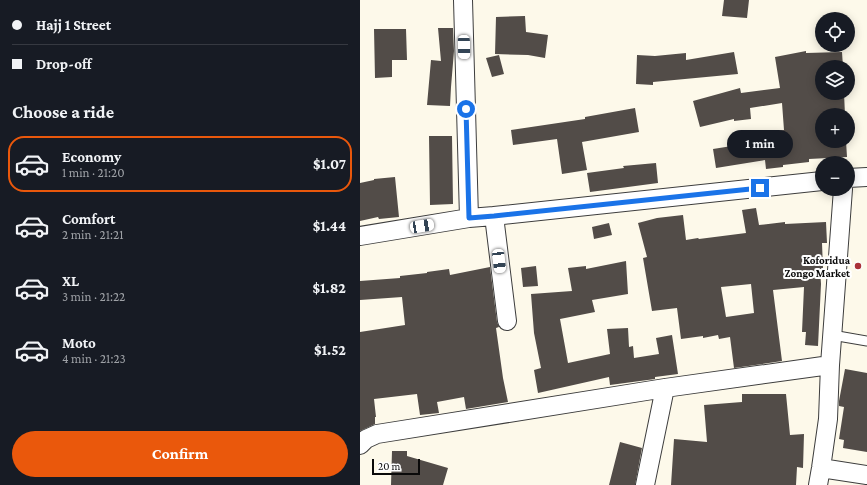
<!DOCTYPE html>
<html lang="en">
<head>
<meta charset="utf-8">
<style>
	:root { --surface:#171b24; --page:#242831; --text:#f1f3f6; --muted:#9ea1a6; --line:#363941; --accent:#ea580c }
	body { margin:0; font-family:"Crimson Pro",serif; background:var(--page); color:var(--text); height:100vh; display:flex; flex-direction:column; font-size:15px; white-space:nowrap }
	* { box-sizing:border-box; margin:0 }
	p { font-size:13px; color:var(--muted) }
	.icon { flex:none; width:22px; height:22px; fill:none; stroke:currentColor; stroke-width:2; stroke-linecap:round; stroke-linejoin:round }
	.map { position:relative; flex:1; overflow:hidden }
	.drawer { display:flex; flex-direction:column; background:var(--surface); width:360px }
	.drawer>* { flex:none }
	.top-card { display:grid; align-content:center; height:88px; padding:0 12px; background:var(--surface) }
	.fabs { position:absolute; left:455px; top:12px; display:grid; gap:8px }
	.fabs a { display:grid; place-items:center; width:40px; height:40px; border-radius:50%; background:var(--surface); box-shadow:0 2px 10px #0003; font-size:20px }
	.scale { position:absolute; left:12px; bottom:10px; width:48px; box-sizing:border-box; padding-left:4px; border:2px solid #0a0a0a; border-top:0; font-size:11px; line-height:14px; white-space:nowrap; color:#0a0a0a; -webkit-text-stroke:3px #fff; paint-order:stroke }
	.end { position:absolute; width:18px; height:18px; margin:-9px; border:5px solid #1a73e8; background:#fff; box-shadow:0 0 0 2px #fff }
	.from { border-radius:50% }
	.bubble { position:absolute; height:28px; border-radius:14px; background:var(--surface); box-shadow:0 2px 10px #0003; font-size:13px; font-weight:700; line-height:28px; text-align:center }
	.car { position:absolute; width:12px; height:24px; margin:-12px -6px; border-radius:5px; box-shadow:0 0 3px 1px #0007; background:linear-gradient(#fff 24%,#345 0 40%,#fff 0 76%,#345 0 86%,#fff 0) }
	.top-card b { display:flex; align-items:center; gap:14px; height:38px; font-size:15px }
	.top-card b+b { border-top:1px solid var(--line) }
	.top-card i { width:10px; height:10px; background:var(--text) }
	ul { padding:0; list-style:none }
	li { display:flex; align-items:center; gap:12px; height:56px; margin:0 8px 6px; padding:0 4px; border:2px solid transparent; border-radius:16px }
	li div { flex:1 }
	li b { display:block; font-size:15px }
	li em { font-style:normal; font-weight:700 }
	li.on { border-color:var(--accent) }
	li>.icon { width:36px; height:36px; stroke-width:1.5 }
	h2 { padding:0 12px; font-size:18px; line-height:48px }
	.cta { display:flex; gap:8px; margin-top:auto; padding:8px 12px }
	.cta a { flex:1; height:46px; border-radius:24px; background:var(--accent); color:#fff; font-size:16px; font-weight:700; line-height:46px; text-align:center }
	main { display:flex; flex:1; min-height:0 }
	.map>svg:first-child { display:block }
	.building { fill:#524c48; fill-rule:evenodd }
	.lines { fill:none; stroke-linecap:round; stroke-linejoin:round }
	.service-casing { stroke:#3d3d3d; stroke-width:11 }
	.minor-casing { stroke:#3d3d3d; stroke-width:20 }
	.service { stroke:#fff; stroke-width:9 }
	.minor { stroke:#fff; stroke-width:18 }
	.route { stroke:#1a73e8; stroke-width:5 }
	.poi-dot { fill:#aa323a; stroke:#fff; stroke-width:1.5 }
	.labels { text-anchor:middle; stroke-width:4; stroke-linejoin:round; paint-order:stroke }
	.poi-label { font-size:11px; font-weight:bold; fill:#0a0a0a; stroke:#fff; text-anchor:end }
</style>
</head>
<body>
<main>
<section class="drawer">
<div class="top-card">
<b><i class="from"></i>Hajj 1 Street</b>
<b><i></i>Drop-off</b>
</div>
<h2>Choose a ride</h2>
<ul>
<li class="on"><svg class="icon" aria-label="car" viewBox="0 0 24 24"><path d="M5 17H2v-5l4-1 3-4h7l3 4 3 1v5h-3M9 17h6M6 11h13"/><circle cx="7" cy="17" r="2"/><circle cx="17" cy="17" r="2"/></svg><div><b>Economy</b><p>1 min · 21:20</p></div><em>$1.07</em></li>
<li><svg class="icon" aria-label="car" viewBox="0 0 24 24"><path d="M5 17H2v-5l4-1 3-4h7l3 4 3 1v5h-3M9 17h6M6 11h13"/><circle cx="7" cy="17" r="2"/><circle cx="17" cy="17" r="2"/></svg><div><b>Comfort</b><p>2 min · 21:21</p></div><em>$1.44</em></li>
<li><svg class="icon" aria-label="car" viewBox="0 0 24 24"><path d="M5 17H2v-5l4-1 3-4h7l3 4 3 1v5h-3M9 17h6M6 11h13"/><circle cx="7" cy="17" r="2"/><circle cx="17" cy="17" r="2"/></svg><div><b>XL</b><p>3 min · 21:22</p></div><em>$1.82</em></li>
<li><svg class="icon" aria-label="car" viewBox="0 0 24 24"><path d="M5 17H2v-5l4-1 3-4h7l3 4 3 1v5h-3M9 17h6M6 11h13"/><circle cx="7" cy="17" r="2"/><circle cx="17" cy="17" r="2"/></svg><div><b>Moto</b><p>4 min · 21:23</p></div><em>$1.52</em></li>
</ul>
<div class="cta"><a>Confirm</a></div>
</section>
<div class="map">
<svg width="507" height="485" viewBox="0 0 507 485">
	<rect width="100%" height="100%" fill="#fdf9ea"/>
	<!-- building -->
	<path class="building" d="M364,0h25l-2,18 -25,-2z
		M165,16l1,16 22,3 -3,23 -17,-3 -33,-1 1,-37z
		M78,28h15l1,23 -3,36 -1,19 -23,-1 4,-45 10,1z
		M14,29h32l1,31h-15v17l-17,1z
		M446,51v2l36,-1 1,15h-21v26h22l1,22h-23v26h24l1,16 -38,2v3l-26,3v2l-17,2 -1,-9 -49,8 -3,-19 38,-6 -1,-9 34,-4 -2,-27 -32,5 1,11 -17,2v-2l-34,8 -7,-26 47,-13 1,5 39,-5 -5,-31z
		M374,52l4,22 -85,8v3l-17,-1 1,-29 18,1 31,-3v7z
		M139,55l5,19 -12,3 -6,-19z
		M275,108l4,24 -57,10 5,28 -25,4 -5,-35 -44,6 -2,-15 74,-11v-2z
		M69,136h23l1,68 -23,1z
		M296,163l2,20 -68,9 -3,-19 37,-5 -1,-2z
		M35,177l4,40 -20,2 -1,-2 -18,4v-38l14,-3v-1z
		M396,208l3,17 26,-3v2l41,-2 1,21h-5l1,26h-3l1,15 -3,62 -13,-1 1,-13h-4l2,-45 -31,3 9,71 -48,7 -4,-31 -11,2 -1,-4 -15,3v-2l-22,3 -4,-31 -25,3 -9,-53 4,-1 -9,-34 19,-5 26,-3 3,25 12,-2 1,1 47,-6 -4,-23zM391,284l3,29 -28,4 -5,-30z
		M249,223l3,12 -18,4 -2,-12z
		M266,261l2,33 -36,6 3,12 -35,7 8,44 42,-9 -3,-25 21,-1 1,19 4,-1 1,12 25,-4 -3,-16 16,-3 6,39 -23,3v2l-45,6 -1,-8 -71,16 -4,-23 7,-2 -7,-35 -3,-39 41,-3 -4,-23 18,-2v3z
		M176,266l2,20 -15,1 -2,-19z
		M130,267l7,55 2,5 -3,1 7,50 5,24 -42,7 -2,-12 -27,5 2,11 -19,2 -3,-21 -43,5 2,18h-1v7l-15,7v-99l45,-7 -3,-28 -42,3v-19l40,-3v-2l27,-3v-1l22,-3 1,6z
		M485,369l22,4v79l-24,-4 1,-8 -5,-1 5,-32 -5,-1v-5z
		M382,394h44l4,41 14,-1 -1,34 -6,-1 -1,18h-125l3,-46 33,3 -3,-37 38,-3z
		M260,442l22,6 -7,37h-26z
		M32,451h15v5l41,12 -5,17h-52z"/>
	<g class="lines">
		<!-- service casing -->
		<g class="service-casing">
			<path id="service" d="M472,335l35,6"/>
		</g>
		<!-- minor casing -->
		<g class="minor-casing">
			<path id="minor" d="M103,0l6,218
				M488,178l19,-1
				M134,216l13,105
				M0,236l109,-18 25,-2 328,-35
				M0,445l6,-6 11,-5 288,-46 165,-23
				M461,468l46,7
				M285,485l20,-97
				M458,485l3,-17 7,-49 2,-54 13,-176"/>
		</g>
		<!-- service -->
		<use href="#service" class="service"/>
		<!-- minor -->
		<use href="#minor" class="minor"/>
	</g>
	<g class="lines">
		<!-- route -->
		<path class="route" d="M106,109l3,109 25,-2 266,-28"/>
	</g>
	<!-- markers -->
	<circle class="poi-dot" cx="498" cy="266" r="4"/>
	<g class="labels">
		<!-- poi labels -->
		<g class="poi-label">
			<text x="490" y="264">Koforidua<tspan x="490" dy="13">Zongo Market</tspan></text>
		</g>
	</g>
</svg>
<div class="fabs">
<a><svg class="icon" aria-label="locate" viewBox="0 0 24 24"><circle cx="12" cy="12" r="6"/><path d="M12 2v4M12 18v4M2 12h4M18 12h4"/></svg></a>
<a><svg class="icon" aria-label="layers" viewBox="0 0 24 24"><path d="M12 4l9 5-9 5-9-5zM3 14l9 5 9-5"/></svg></a>
<a>+</a>
<a>−</a>
</div>
<div class="scale">20 m</div>
<i class="end from" style="left:106px;top:109px"></i>
<i class="end" style="left:400px;top:188px"></i>
<div class="bubble" style="left:367px;top:130px;width:66px">1 min</div>
<i class="car" style="left:104px;top:47px;rotate:179deg"></i>
<i class="car" style="left:62px;top:226px;rotate:81deg"></i>
<i class="car" style="left:139px;top:261px;rotate:173deg"></i>
</div>
</main>
</body>
</html>
